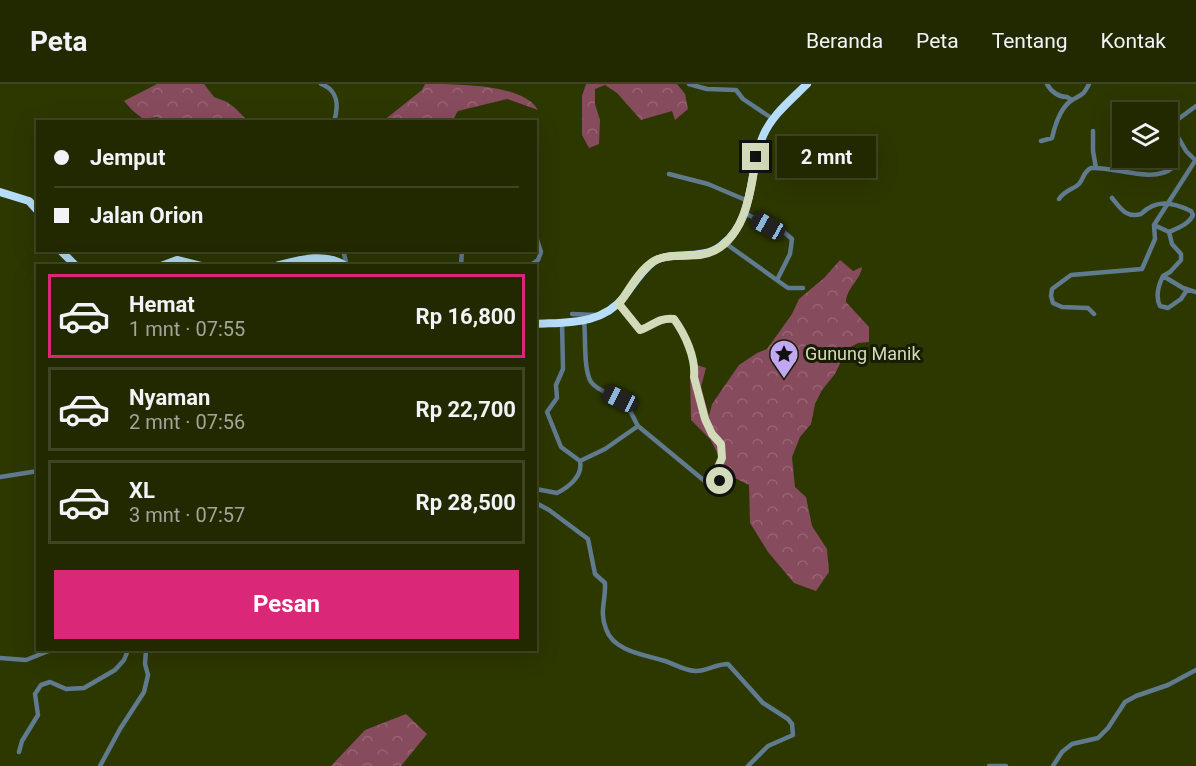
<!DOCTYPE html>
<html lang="id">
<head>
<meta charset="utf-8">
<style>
	:root { --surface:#222900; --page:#2a310a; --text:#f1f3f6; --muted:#a2a699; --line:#3f4522; --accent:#db2777 }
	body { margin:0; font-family:Roboto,sans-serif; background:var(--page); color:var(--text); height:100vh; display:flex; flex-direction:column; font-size:22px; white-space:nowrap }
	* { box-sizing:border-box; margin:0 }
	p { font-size:20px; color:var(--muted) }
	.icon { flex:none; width:33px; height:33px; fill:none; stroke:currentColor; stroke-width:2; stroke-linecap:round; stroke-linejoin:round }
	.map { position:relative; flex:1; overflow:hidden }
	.sheet { position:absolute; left:36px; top:180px; width:501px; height:387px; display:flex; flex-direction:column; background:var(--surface); border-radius:0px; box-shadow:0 6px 24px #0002,0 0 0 2px var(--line) }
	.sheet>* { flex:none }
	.top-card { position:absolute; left:36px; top:36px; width:501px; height:132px; border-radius:0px; box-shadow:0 6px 24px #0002,0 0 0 2px var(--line); display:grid; align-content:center; height:132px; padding:0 18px; background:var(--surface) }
	.buttons { position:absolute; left:1112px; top:18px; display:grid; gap:12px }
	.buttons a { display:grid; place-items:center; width:66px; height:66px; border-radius:0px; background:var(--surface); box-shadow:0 6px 24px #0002,0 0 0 2px var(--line); font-size:30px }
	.end { position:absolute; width:27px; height:27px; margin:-14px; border:8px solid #d2dbb9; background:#111; box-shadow:0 0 0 3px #111 }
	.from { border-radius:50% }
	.bubble { position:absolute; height:42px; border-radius:0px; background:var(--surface); box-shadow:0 6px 24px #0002,0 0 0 2px var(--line); font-size:20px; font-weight:700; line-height:42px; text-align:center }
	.car { position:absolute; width:18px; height:36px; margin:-18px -9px; border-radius:8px; box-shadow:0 0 4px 2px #0007; background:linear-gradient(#222 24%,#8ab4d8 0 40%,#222 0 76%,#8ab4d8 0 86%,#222 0) }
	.top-card b { display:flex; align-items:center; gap:21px; height:57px; font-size:22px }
	.top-card b+b { border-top:2px solid var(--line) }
	.top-card i { width:15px; height:15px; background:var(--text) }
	ul { padding:10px 0 0; list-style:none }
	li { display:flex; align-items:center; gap:18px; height:84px; margin:0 12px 9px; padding:0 6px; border:3px solid var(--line); border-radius:0px }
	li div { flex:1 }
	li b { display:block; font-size:22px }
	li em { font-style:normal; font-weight:700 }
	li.selected { border-color:var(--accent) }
	li>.icon { width:54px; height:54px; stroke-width:1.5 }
	.button { display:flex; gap:12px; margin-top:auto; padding:12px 18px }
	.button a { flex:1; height:69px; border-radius:0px; background:var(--accent); color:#fff; font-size:24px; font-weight:700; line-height:69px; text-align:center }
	header { display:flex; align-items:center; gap:36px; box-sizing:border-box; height:84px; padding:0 30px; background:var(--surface); border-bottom:2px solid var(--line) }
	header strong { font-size:28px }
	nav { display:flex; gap:33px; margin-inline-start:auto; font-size:21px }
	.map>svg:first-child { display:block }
	.forest { fill:url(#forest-crowns) }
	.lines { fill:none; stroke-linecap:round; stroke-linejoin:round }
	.street { stroke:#617b8e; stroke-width:4.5 }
	.highway { stroke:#b6ddf9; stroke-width:8 }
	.route { stroke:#d2dbb9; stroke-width:8 }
	.labels { text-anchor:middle; stroke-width:6; stroke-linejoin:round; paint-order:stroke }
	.poi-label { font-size:18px; fill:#d2dbb9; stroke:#171d02; text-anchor:start }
</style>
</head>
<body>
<header>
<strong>Peta</strong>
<nav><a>Beranda</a><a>Peta</a><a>Tentang</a><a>Kontak</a></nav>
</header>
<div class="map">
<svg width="1196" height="682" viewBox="0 0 1196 682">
	<defs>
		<pattern id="forest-crowns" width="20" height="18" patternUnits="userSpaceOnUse" patternTransform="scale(1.5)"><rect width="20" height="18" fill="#874b5e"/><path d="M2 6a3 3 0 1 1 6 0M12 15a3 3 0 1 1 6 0" fill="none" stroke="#976473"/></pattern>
	</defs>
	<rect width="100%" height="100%" fill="#2d3700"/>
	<!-- forest -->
	<path class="forest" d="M157,0h47l10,13 13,5 8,6 13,13 -86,1 -5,-5 -14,2 -11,-9 -8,-9z
		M425,0c32,0 99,0 113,26l-31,-11 -49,12 -6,10h-69l39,-31z
		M586,0h91l8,10 3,15 -13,11 -3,-9 -31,9 -24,-27 -12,-8 -10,4v15l5,16 -1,24 -10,4 -7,-13v-39z
		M840,176l13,11 9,-4c-2,14 -15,20 -16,35l23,25v15l-11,1 -11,6 -12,25 -13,16 -7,14 -4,20 -11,13 -8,20 3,30 11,10 6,29 15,23 2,23 -13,19 -22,-8 -26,-31 -18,-29 -1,-38 -20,-10 -19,-36 -19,-19 -1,-45 4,-11 12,4 -5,19 8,29 3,-12 27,-39 18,-12 10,-4 25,-35 7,-15 25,-21z
		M406,630l21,20 -26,32h-70l34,-36z"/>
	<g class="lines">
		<!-- street -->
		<path class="street" d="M321,0c17,6 18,22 13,38
			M689,0l18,5 29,1 7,9 30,20
			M1047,0c4,8 12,13 20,13l5,3
			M1174,46l12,21 10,10
			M1093,47v20l3,17
			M1041,57l11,-3c3,-13 9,-31 20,-38 10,-6 11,-4 17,-16
			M669,90l39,10 40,17
			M1112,114c9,11 14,20 29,16 15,-15 31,-12 50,-3l2,4c-4,9 -15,13 -24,17
			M1059,115c7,-10 14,-9 20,-15 5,-6 4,-12 12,-16 22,-2 63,16 81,0l1,-45 23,-17
			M744,129l40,19 8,7 -2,15 -13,26
			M1154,141l15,7 3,12 9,10v6l-11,12 -7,4c-5,10 -8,20 -3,30l8,2 13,-9 6,-9
			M725,159l63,45h15
			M343,166l4,16
			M461,182l1,-16
			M529,182l9,-6 3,-8 -5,-15
			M1163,192l20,12 13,4
			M572,230l23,1
			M1094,230l-6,-6 -26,-1 -9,-4 -2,-7 1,-7 19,-14 71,-6 13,-30 -1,-14 41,-64
			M584,236c2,15 -1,49 7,62 8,11 23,11 32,20 8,7 10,16 15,24l80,66 2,-11 -4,-9 6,-14 -1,-14 -9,-10 -7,-15 -11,-42c2,-19 -9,-43 -20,-58 -15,-2 -22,7 -34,11l-21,-26
			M580,377l25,-12 33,-23
			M0,393l38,-6
			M536,405l21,4c12,-6 26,-17 23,-32l-19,-14 -14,-35 10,-14 -1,-13 7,-16 -1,-47
			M536,419l13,7 39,29 7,35 10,9c1,18 -6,28 1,46 8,23 40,26 59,32 9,3 21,10 31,10 11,0 20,-7 32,-7l35,39 25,16 4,5 1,11 -25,11 -20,20
			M0,574l26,2 25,-10
			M19,668l3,-11 16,-26 -3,-21 6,-9 9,-3 16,7 18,-1 31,-18 9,-10 4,-10
			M100,682l20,-37 24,-37 4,-17 -3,-11 1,-14
			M989,682h17
			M1053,682l9,-14 10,-8 26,-6 10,-10 17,-26 11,-6 32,-11 28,-15"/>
		<!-- highway -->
		<path class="highway" d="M0,108l29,9 9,10
			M60,166l16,16
			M161,182l16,-6 24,6
			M276,182c23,-6 49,-14 70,0
			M536,240c31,-2 66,1 88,-27 9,-12 17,-26 29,-35 17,-12 48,0 69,-17 34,-26 26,-74 41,-109 9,-21 28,-36 44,-52"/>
	</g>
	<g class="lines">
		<!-- route -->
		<path class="route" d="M720,397l-4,-9 6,-14 -1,-14 -9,-10 -7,-15 -11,-42c2,-19 -9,-43 -20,-58 -15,-2 -22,7 -34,11l-21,-26c10,-14 20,-34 35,-43 12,-7 33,-5 46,-6 44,-6 51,-63 56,-98"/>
	</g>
	<!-- icons -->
	<defs>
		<g id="sight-pin" transform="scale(1.5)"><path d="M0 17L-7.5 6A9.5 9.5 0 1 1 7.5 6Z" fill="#c2a8f2" stroke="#171d02"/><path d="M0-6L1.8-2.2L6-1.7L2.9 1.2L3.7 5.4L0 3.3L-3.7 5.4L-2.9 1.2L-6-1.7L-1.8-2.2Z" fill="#111"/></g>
	</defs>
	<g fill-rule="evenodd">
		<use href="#sight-pin" x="784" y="270"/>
	</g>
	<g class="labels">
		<!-- poi labels -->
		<g class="poi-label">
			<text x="805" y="276">Gunung Manik</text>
		</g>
	</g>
</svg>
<div class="buttons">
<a><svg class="icon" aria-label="layers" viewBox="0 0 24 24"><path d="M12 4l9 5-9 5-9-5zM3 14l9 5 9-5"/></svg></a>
</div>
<i class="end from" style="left:720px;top:397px"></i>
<i class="end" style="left:756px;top:73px"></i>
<div class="bubble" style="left:777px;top:52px;width:99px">2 mnt</div>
<i class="car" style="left:768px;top:142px;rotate:299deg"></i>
<i class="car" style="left:620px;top:315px;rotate:296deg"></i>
<div class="top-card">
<b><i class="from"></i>Jemput</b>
<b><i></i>Jalan Orion</b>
</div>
<section class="sheet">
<ul>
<li class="selected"><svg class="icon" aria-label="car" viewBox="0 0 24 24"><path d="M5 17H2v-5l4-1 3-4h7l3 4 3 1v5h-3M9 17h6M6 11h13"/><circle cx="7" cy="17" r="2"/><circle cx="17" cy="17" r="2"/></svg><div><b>Hemat</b><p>1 mnt · 07:55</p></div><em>Rp 16,800</em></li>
<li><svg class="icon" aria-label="car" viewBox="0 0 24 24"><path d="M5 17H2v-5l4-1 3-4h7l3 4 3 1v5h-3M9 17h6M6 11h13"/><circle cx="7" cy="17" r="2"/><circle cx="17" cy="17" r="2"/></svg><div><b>Nyaman</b><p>2 mnt · 07:56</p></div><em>Rp 22,700</em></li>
<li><svg class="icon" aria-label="car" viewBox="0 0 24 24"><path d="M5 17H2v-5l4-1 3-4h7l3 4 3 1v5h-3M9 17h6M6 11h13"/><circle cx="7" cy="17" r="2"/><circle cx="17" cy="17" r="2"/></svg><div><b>XL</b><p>3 mnt · 07:57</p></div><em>Rp 28,500</em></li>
</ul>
<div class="button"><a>Pesan</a></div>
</section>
</div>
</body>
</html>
